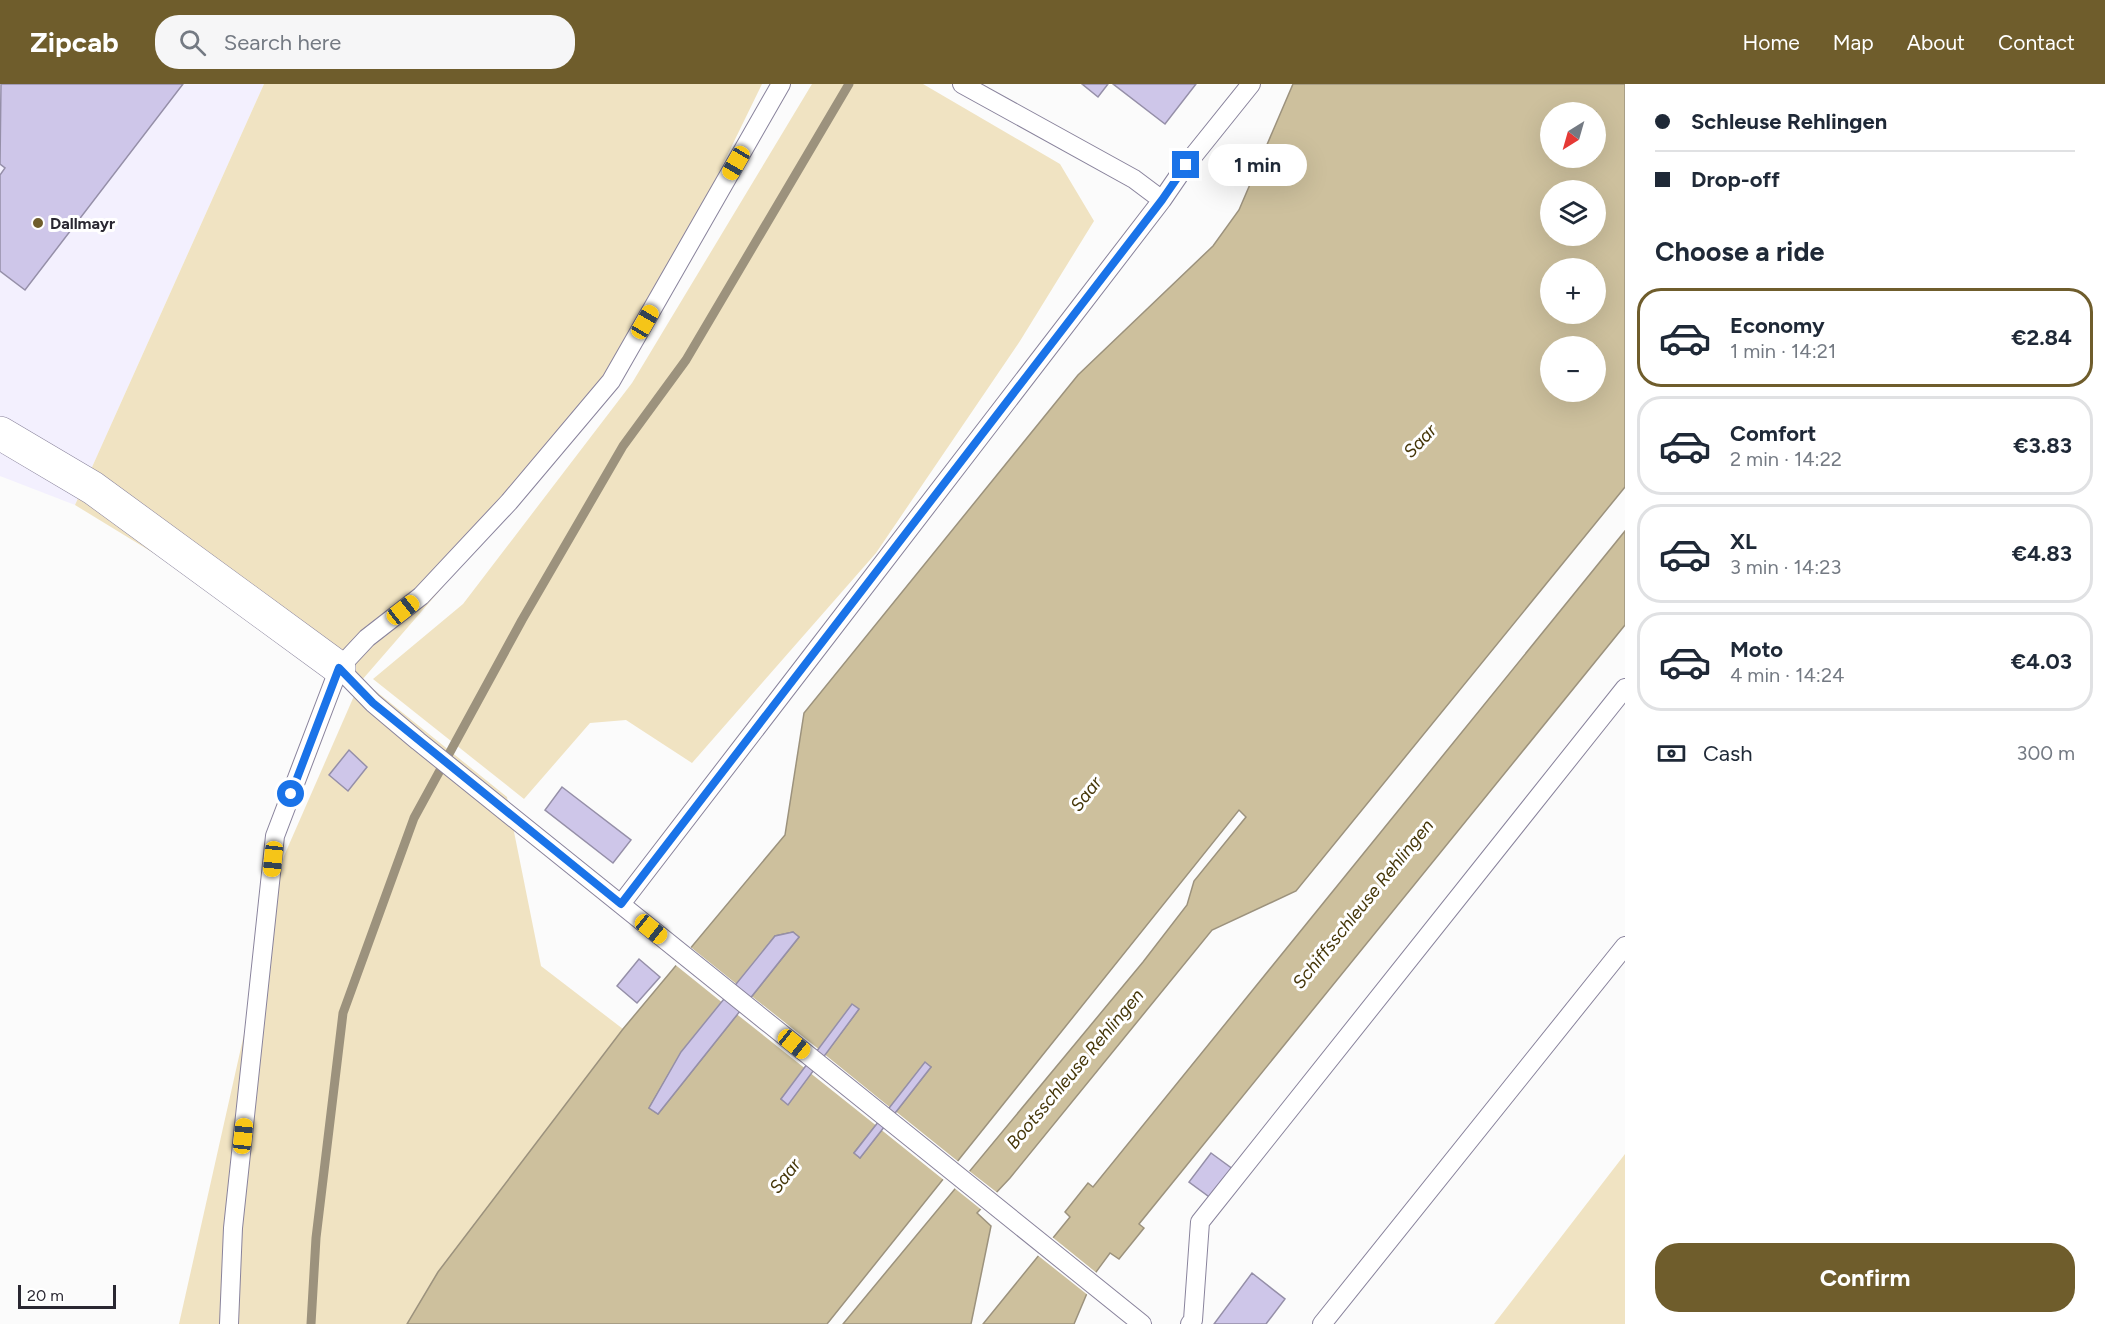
<!DOCTYPE html>
<html lang="en">
<head>
<meta charset="utf-8">
<style>
	:root { --surface:#fff; --page:#f6f6f7; --text:#1f2937; --muted:#747a83; --line:#e0e1e3; --accent:#6f5d2c }
	body { margin:0; font-family:Figtree,sans-serif; background:var(--page); color:var(--text); height:100vh; display:flex; flex-direction:column; font-size:22px; white-space:nowrap }
	* { box-sizing:border-box; margin:0 }
	p { font-size:20px; color:var(--muted) }
	.icon { flex:none; width:33px; height:33px; fill:none; stroke:currentColor; stroke-width:2; stroke-linecap:round; stroke-linejoin:round }
	.map { position:relative; flex:1; overflow:hidden }
	.panel { display:flex; flex-direction:column; background:var(--surface); width:480px }
	.panel>* { flex:none }
	.top-card { display:grid; align-content:center; height:132px; padding:0 30px; background:var(--surface) }
	.needle { width:39px; rotate:217deg }
	.tools { position:absolute; left:1540px; top:18px; display:grid; gap:12px }
	.tools a { display:grid; place-items:center; width:66px; height:66px; border-radius:50%; background:var(--surface); box-shadow:0 6px 24px #0002; font-size:30px }
	.scale { position:absolute; left:18px; bottom:15px; width:98px; box-sizing:border-box; padding-left:6px; border:3px solid #292731; border-top:0; font-size:16px; line-height:21px; white-space:nowrap; color:#292731; -webkit-text-stroke:4px #fff; paint-order:stroke }
	.end { position:absolute; width:27px; height:27px; margin:-14px; border:8px solid #1a73e8; background:#fff; box-shadow:0 0 0 3px #fff }
	.from { border-radius:50% }
	.bubble { position:absolute; height:42px; border-radius:21px; background:var(--surface); box-shadow:0 6px 24px #0002; font-size:20px; font-weight:700; line-height:42px; text-align:center }
	.car { position:absolute; width:18px; height:36px; margin:-18px -9px; border-radius:8px; box-shadow:0 0 4px 2px #0007; background:linear-gradient(#f5c518 24%,#345 0 40%,#f5c518 0 76%,#345 0 86%,#f5c518 0) }
	.top-card b { display:flex; align-items:center; gap:21px; height:57px; font-size:22px }
	.top-card b+b { border-top:2px solid var(--line) }
	.top-card i { width:15px; height:15px; background:var(--text) }
	ul { padding:0; list-style:none }
	li { display:flex; align-items:center; gap:18px; height:99px; margin:0 12px 9px; padding:0 18px; border:3px solid var(--line); border-radius:24px }
	li div { flex:1 }
	li b { display:block; font-size:22px }
	li em { font-style:normal; font-weight:700 }
	li.active { border-color:var(--accent) }
	li>.icon { width:54px; height:54px; stroke-width:1.5 }
	h2 { padding:0 30px; font-size:27px; line-height:72px }
	.pay { display:flex; align-items:center; gap:15px; height:66px; padding:0 30px; font-size:22px }
	.pay p { margin-inline-start:auto }
	.action { display:flex; gap:12px; margin-top:auto; padding:12px 30px }
	.action a { flex:1; height:69px; border-radius:24px; background:var(--accent); color:#fff; font-size:24px; font-weight:700; line-height:69px; text-align:center }
	header { display:flex; align-items:center; gap:36px; box-sizing:border-box; height:84px; padding:0 30px; background:var(--accent); color:#fff }
	header strong { font-size:28px }
	nav { display:flex; gap:33px; margin-inline-start:auto; font-size:21px }
	.search { width:420px; height:54px; background:var(--page); display:flex; align-items:center; gap:15px; box-sizing:border-box; padding:0 21px; border-radius:24px; color:var(--muted); font-size:22px }
	main { display:flex; flex:1; min-height:0 }
	.map>svg:first-child { display:block }
	.built { fill:#f3f0fe }
	.green { fill:#f0e3c2 }
	.water { fill:#cdc09d; stroke:#9c927d; stroke-width:1.5; fill-rule:evenodd }
	.pier { fill:#fbfbfb }
	.lines { fill:none; stroke-linecap:round; stroke-linejoin:round }
	.stream { stroke:#9c927d; stroke-width:9 }
	.building { fill:#cec6e9; stroke:#958fa8; stroke-width:1.5 }
	.lane-casing { stroke:#89839c; stroke-width:20 }
	.street-casing { stroke:#89839c; stroke-width:34 }
	.lane { stroke:#fff; stroke-width:18 }
	.street { stroke:#fff; stroke-width:33 }
	.route { stroke:#1a73e8; stroke-width:8 }
	.poi-dot { fill:#6f5d2c; stroke:#fff; stroke-width:2 }
	.labels { text-anchor:middle; stroke-width:6; stroke-linejoin:round; paint-order:stroke }
	.poi-label { font-size:16px; font-weight:bold; fill:#292731; stroke:#fff; text-anchor:start }
	.water-label { font-size:18px; font-style:italic; fill:#453608; stroke:#fff }
</style>
</head>
<body>
<header>
<strong>Zipcab</strong>
<div class="search"><svg class="icon" aria-label="search" viewBox="0 0 24 24"><circle cx="10" cy="10" r="6"/><path d="M15 15l6 6"/></svg>Search here</div>
<nav><a>Home</a><a>Map</a><a>About</a><a>Contact</a></nav>
</header>
<main>
<div class="map">
<svg width="1625" height="1240" viewBox="0 0 1625 1240">
	<rect width="100%" height="100%" fill="#fbfbfb"/>
	<!-- built -->
	<path class="built" d="M0,0h264l-189,421 -75,-29z"/>
	<!-- green -->
	<path class="green" d="M264,0h498l-150,308 -250,288 145,117 34,169 82,63 -185,243 -31,52h-228l105,-468 77,-176 -286,-175z
		M812,0h111l137,80 34,57 -74,120 -144,212 -184,210 -66,-43 -36,3 -66,76 -151,-120 90,-75 169,-221z
		M1625,1070v170h-131z"/>
	<!-- water -->
	<path class="water" d="M1293,0h332v403l-329,404 -84,39 -202,248 -33,35 14,13 -20,98h-128l300,-362 44,-57 7,-24 52,-64 -7,-7 -412,514h-420l31,-52 185,-243 162,-194 19,-122 274,-338 135,-129 26,-36zM1551,28h45v46h-45zM1551,106h45v46h-45zM1551,184h45v46h-45zM1551,262h45v46h-45zM793,848l6,5 -141,177 -9,-6 20,-34 106,-138zM859,925l-71,95 -7,-5zM925,979l6,4 -71,91 -6,-5z
		M1625,447v94l-486,599 5,4 -25,31 -9,-6 -14,19 -22,52h-91l87,-107 -5,-5 23,-29 5,4z"/>
	<!-- pier -->
	<path class="pier" d="M688,861l51,41 -15,18 -51,-41z
		M749,910l72,57 -14,19 -73,-58z
		M823,969l69,56 -14,18 -69,-55z
		M894,1026l66,53 -15,18 -66,-53z
		M968,1086l31,24 -16,17 -30,-24z
		M1051,1152l47,38 -9,22 -53,-42z"/>
	<g class="lines">
		<!-- stream -->
		<path class="stream" d="M311,1240l5,-86 27,-225 71,-195 108,-198 101,-174 63,-86 163,-276"/>
	</g>
	<!-- building -->
	<path class="building" d="M1,0h182l-158,206 -25,-19v-96l5,-7 -5,-4z
		M1082,0h26l-10,13z
		M1113,0h83l-31,40z
		M349,666l18,17 -19,24 -19,-16z
		M562,703l69,53 -18,23 -68,-53z
		M793,848l6,5 -141,177 -9,-6 32,-56 94,-116z
		M639,875l21,18 -23,26 -20,-17z
		M852,920l7,5 -71,96 -7,-6z
		M925,978l6,5 -71,91 -6,-5z
		M1211,1069l34,25 -22,29 -34,-25z
		M1252,1189l33,26 -19,25h-52z"/>
	<g class="lines">
		<!-- lane casing -->
		<g class="lane-casing">
			<path id="lane" d="M1162,116l24,-35 65,-81
				M339,584l34,35 45,38 724,583
				M621,820l541,-704 -28,-21 -172,-95
				M229,1240l4,-96 42,-392 64,-168 28,-30 54,-42 88,-94 102,-121 170,-297
				M1190,1240l3,-4 7,-98 425,-534
				M1322,1240l303,-378"/>
		</g>
		<!-- street casing -->
		<g class="street-casing">
			<path id="street" d="M0,349l93,55 246,180"/>
		</g>
		<!-- lane -->
		<use href="#lane" class="lane"/>
		<!-- street -->
		<use href="#street" class="street"/>
	</g>
	<g class="lines">
		<!-- route -->
		<path class="route" d="M291,710l48,-126 34,35 248,201 541,-704 24,-35"/>
	</g>
	<!-- markers -->
	<circle class="poi-dot" cx="38" cy="139" r="6"/>
	<g class="labels">
		<!-- poi labels -->
		<g class="poi-label">
			<text x="50" y="145">Dallmayr</text>
		</g>
		<!-- water labels -->
		<g class="water-label">
			<text transform="translate(1420 357) rotate(-46)" y="6">Saar</text>
			<text transform="translate(1086 710) rotate(-52)" y="6">Saar</text>
			<text transform="translate(1363 820) rotate(-51)" y="6">Schiffsschleuse Rehlingen</text>
			<text transform="translate(1075 985) rotate(-50)" y="6">Bootsschleuse Rehlingen</text>
			<text transform="translate(785 1092) rotate(-52)" y="6">Saar</text>
		</g>
	</g>
</svg>
<div class="tools">
<a><svg class="needle" viewBox="-14 -14 28 28"><path d="M0-13l5 13h-10z" fill="#e53935"/><path d="M0 13l5-13h-10z" fill="#747a83"/></svg></a>
<a><svg class="icon" aria-label="layers" viewBox="0 0 24 24"><path d="M12 4l9 5-9 5-9-5zM3 14l9 5 9-5"/></svg></a>
<a>+</a>
<a>−</a>
</div>
<div class="scale">20 m</div>
<i class="end from" style="left:291px;top:710px"></i>
<i class="end" style="left:1186px;top:81px"></i>
<div class="bubble" style="left:1208px;top:60px;width:99px">1 min</div>
<i class="car" style="left:736px;top:79px;rotate:210deg"></i>
<i class="car" style="left:645px;top:238px;rotate:30deg"></i>
<i class="car" style="left:403px;top:526px;rotate:52deg"></i>
<i class="car" style="left:273px;top:775px;rotate:186deg"></i>
<i class="car" style="left:651px;top:845px;rotate:129deg"></i>
<i class="car" style="left:794px;top:960px;rotate:129deg"></i>
<i class="car" style="left:243px;top:1052px;rotate:6deg"></i>
</div>
<section class="panel">
<div class="top-card">
<b><i class="from"></i>Schleuse Rehlingen</b>
<b><i></i>Drop-off</b>
</div>
<h2>Choose a ride</h2>
<ul>
<li class="active"><svg class="icon" aria-label="car" viewBox="0 0 24 24"><path d="M5 17H2v-5l4-1 3-4h7l3 4 3 1v5h-3M9 17h6M6 11h13"/><circle cx="7" cy="17" r="2"/><circle cx="17" cy="17" r="2"/></svg><div><b>Economy</b><p>1 min · 14:21</p></div><em>€2.84</em></li>
<li><svg class="icon" aria-label="car" viewBox="0 0 24 24"><path d="M5 17H2v-5l4-1 3-4h7l3 4 3 1v5h-3M9 17h6M6 11h13"/><circle cx="7" cy="17" r="2"/><circle cx="17" cy="17" r="2"/></svg><div><b>Comfort</b><p>2 min · 14:22</p></div><em>€3.83</em></li>
<li><svg class="icon" aria-label="car" viewBox="0 0 24 24"><path d="M5 17H2v-5l4-1 3-4h7l3 4 3 1v5h-3M9 17h6M6 11h13"/><circle cx="7" cy="17" r="2"/><circle cx="17" cy="17" r="2"/></svg><div><b>XL</b><p>3 min · 14:23</p></div><em>€4.83</em></li>
<li><svg class="icon" aria-label="car" viewBox="0 0 24 24"><path d="M5 17H2v-5l4-1 3-4h7l3 4 3 1v5h-3M9 17h6M6 11h13"/><circle cx="7" cy="17" r="2"/><circle cx="17" cy="17" r="2"/></svg><div><b>Moto</b><p>4 min · 14:24</p></div><em>€4.03</em></li>
</ul>
<div class="pay"><svg class="icon" aria-label="cash" viewBox="0 0 24 24"><path d="M3 7h18v10H3z"/><circle cx="12" cy="12" r="2"/></svg>Cash<p>300 m</p></div>
<div class="action"><a>Confirm</a></div>
</section>
</main>
</body>
</html>
